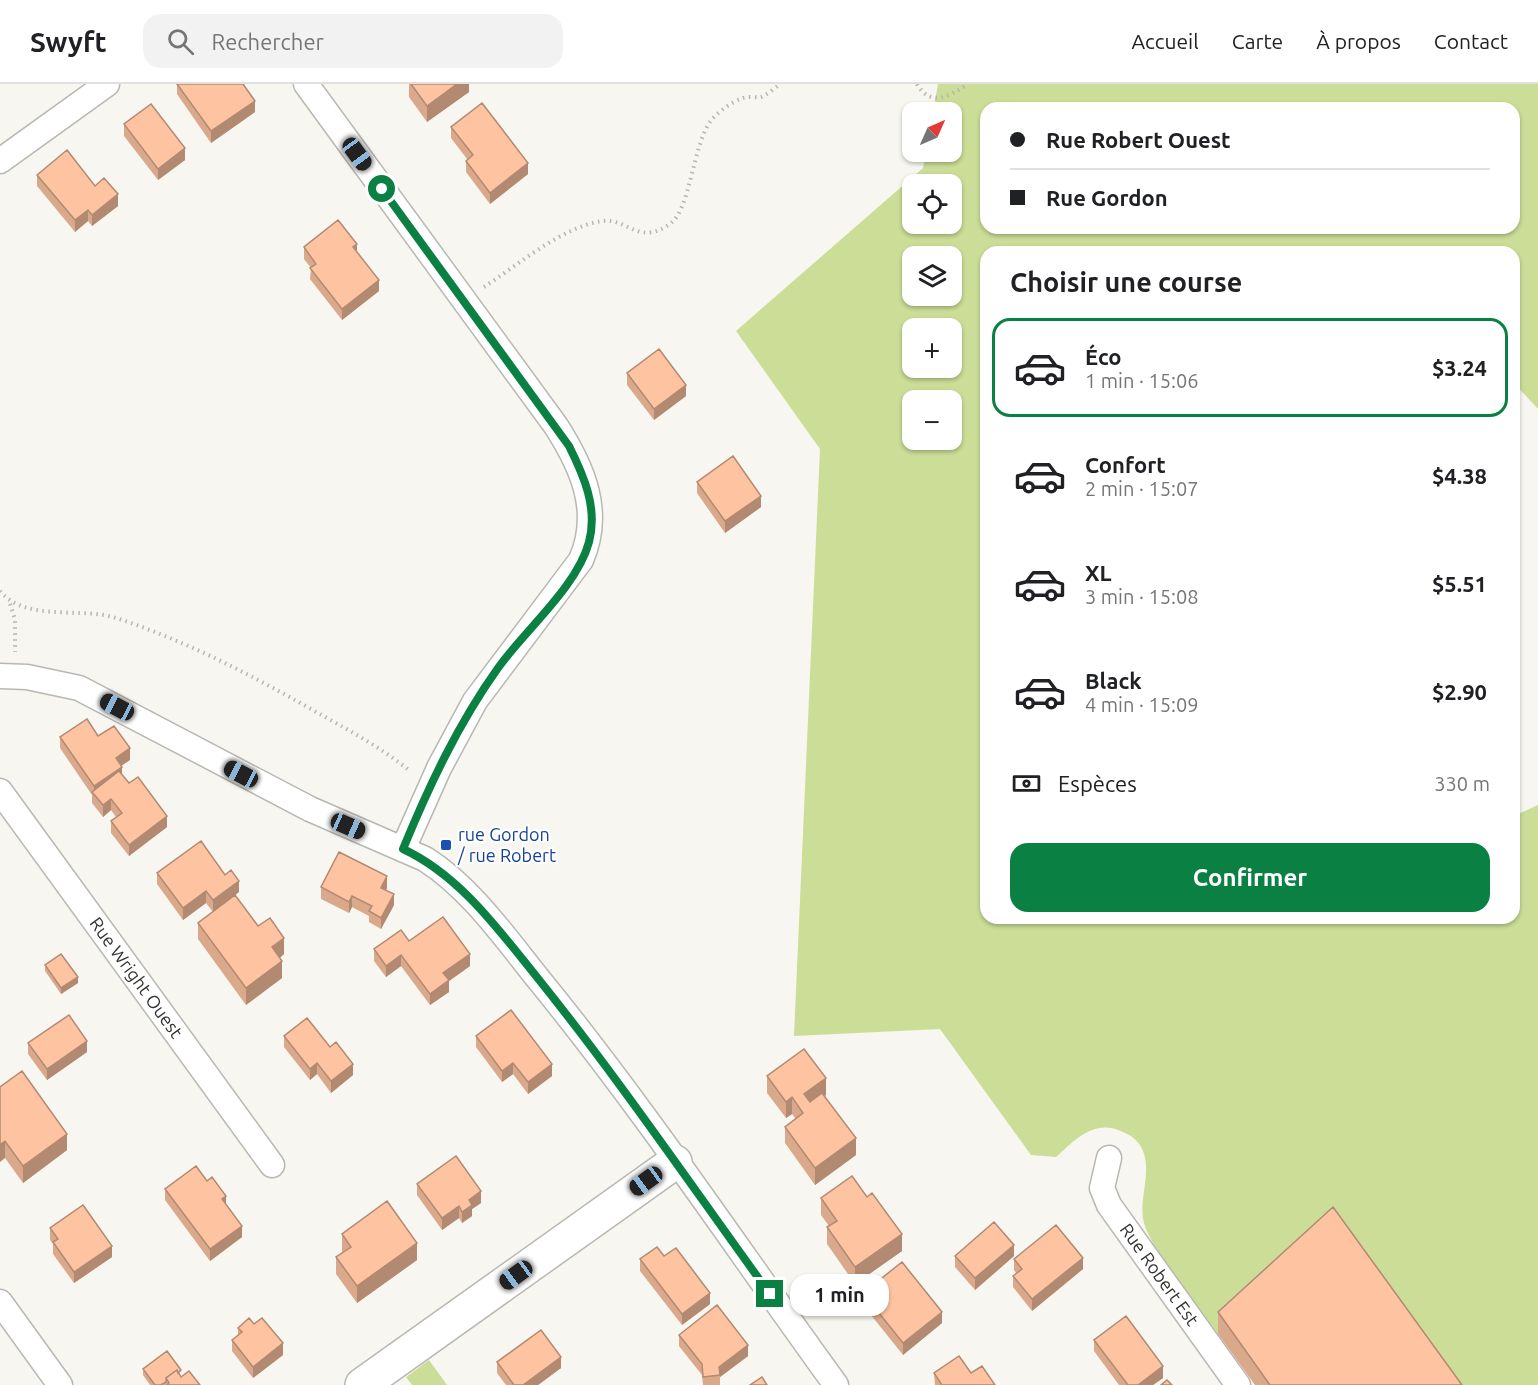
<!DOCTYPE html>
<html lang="fr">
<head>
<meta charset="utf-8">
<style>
	:root { --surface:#fff; --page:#f2f2f2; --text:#202124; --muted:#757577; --line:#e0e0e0; --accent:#0b8043 }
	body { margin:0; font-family:Ubuntu,sans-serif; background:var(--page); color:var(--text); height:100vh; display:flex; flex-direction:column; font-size:22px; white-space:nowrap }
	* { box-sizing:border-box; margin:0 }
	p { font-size:20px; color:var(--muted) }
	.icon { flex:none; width:33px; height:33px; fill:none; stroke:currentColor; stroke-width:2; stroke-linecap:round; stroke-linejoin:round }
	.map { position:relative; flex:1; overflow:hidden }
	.panel { position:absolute; left:980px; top:162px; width:540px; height:678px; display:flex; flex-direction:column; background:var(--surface); border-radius:18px; box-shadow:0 2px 4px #0004 }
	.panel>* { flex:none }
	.guide { position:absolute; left:980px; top:18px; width:540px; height:132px; border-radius:18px; box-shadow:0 2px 4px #0004; display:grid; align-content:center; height:132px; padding:0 30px; background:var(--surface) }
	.needle { width:39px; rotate:45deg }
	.buttons { position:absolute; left:902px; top:18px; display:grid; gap:12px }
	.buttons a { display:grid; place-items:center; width:60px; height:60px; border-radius:12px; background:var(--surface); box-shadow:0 2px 4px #0004; font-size:30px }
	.end { position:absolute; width:27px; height:27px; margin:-14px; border:8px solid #0b8043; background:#fff; box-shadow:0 0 0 3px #fff }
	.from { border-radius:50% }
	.bubble { position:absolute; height:42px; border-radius:18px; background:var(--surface); box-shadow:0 2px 4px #0004; font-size:20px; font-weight:700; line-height:42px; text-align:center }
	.car { position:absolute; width:18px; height:36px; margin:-18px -9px; border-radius:8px; box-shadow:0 0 4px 2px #0007; background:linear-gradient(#222 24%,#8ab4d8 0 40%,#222 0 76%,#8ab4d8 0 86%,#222 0) }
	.guide b { display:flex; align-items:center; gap:21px; height:57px; font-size:22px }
	.guide b+b { border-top:2px solid var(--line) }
	.guide i { width:15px; height:15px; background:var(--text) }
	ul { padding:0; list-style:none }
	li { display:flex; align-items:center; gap:18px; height:99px; margin:0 12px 9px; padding:0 18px; border:3px solid transparent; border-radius:18px }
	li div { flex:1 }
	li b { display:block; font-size:22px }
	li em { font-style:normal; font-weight:700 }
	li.current { border-color:var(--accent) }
	li>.icon { width:54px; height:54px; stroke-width:1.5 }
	h2 { padding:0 30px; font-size:27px; line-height:72px }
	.pay { display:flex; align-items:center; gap:15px; height:66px; padding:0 30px; font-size:22px }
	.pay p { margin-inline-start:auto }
	.button { display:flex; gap:12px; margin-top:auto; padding:12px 30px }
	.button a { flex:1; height:69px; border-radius:18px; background:var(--accent); color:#fff; font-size:24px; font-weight:700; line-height:69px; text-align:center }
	header { display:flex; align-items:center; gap:36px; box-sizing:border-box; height:84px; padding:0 30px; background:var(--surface); border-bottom:2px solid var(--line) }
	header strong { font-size:28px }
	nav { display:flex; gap:33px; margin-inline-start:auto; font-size:21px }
	.search { width:420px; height:54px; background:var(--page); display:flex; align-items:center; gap:15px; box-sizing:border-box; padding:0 21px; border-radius:18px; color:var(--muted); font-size:22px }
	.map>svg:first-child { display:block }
	.green { fill:#cbdd96; fill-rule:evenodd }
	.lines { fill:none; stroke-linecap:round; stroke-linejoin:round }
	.street-casing { stroke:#b9b7b2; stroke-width:27 }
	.secondary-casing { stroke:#b9b7b2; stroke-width:36 }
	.path { stroke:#b7b6b1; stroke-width:4; stroke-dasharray:1.5 4.5; stroke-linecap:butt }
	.street { stroke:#fff; stroke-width:24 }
	.secondary { stroke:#fff; stroke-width:33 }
	.wall { fill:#daa98b }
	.shaded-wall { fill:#b28971 }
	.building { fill:#fec4a2; stroke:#b28971; stroke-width:1.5 }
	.route { stroke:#0b8043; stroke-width:8 }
	.transit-dot { fill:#1a4fb4; stroke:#fff; stroke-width:2 }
	.labels { text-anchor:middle; stroke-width:4.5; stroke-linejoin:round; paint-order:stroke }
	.transit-label { font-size:18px; fill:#164399; stroke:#fff; text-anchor:start }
	.street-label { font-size:18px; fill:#343331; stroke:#fff }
</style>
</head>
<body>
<header>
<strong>Swyft</strong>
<div class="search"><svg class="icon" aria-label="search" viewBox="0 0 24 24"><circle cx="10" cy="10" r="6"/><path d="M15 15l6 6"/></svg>Rechercher</div>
<nav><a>Accueil</a><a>Carte</a><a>À propos</a><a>Contact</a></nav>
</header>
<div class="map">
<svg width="1538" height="1301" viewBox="0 0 1538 1301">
	<rect width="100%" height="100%" fill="#f7f6f0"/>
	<!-- green -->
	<path class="green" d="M938,0h600v325l-24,-26v-131h-528v666h528v-102l24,-11v580h-92l-113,-156 -115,105c-18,-26 -67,-84 -74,-111 -6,-21 7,-47 0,-69 -3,-11 -11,-18 -21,-22 -28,-14 -47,7 -67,25l-25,-2 -91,-126 -146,7 26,-587 -84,-118 187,-163 3,-16h25v-40h-18zM986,24h528v120h-528zM912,100h39v40h-39zM912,172h39v40h-39zM912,244h39v40h-39zM912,316h39v40h-39z
		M429,1276l18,25h-35l-6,-8z"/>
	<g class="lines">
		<!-- street casing -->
		<g class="street-casing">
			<g id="street">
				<path d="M306,0l250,342c27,42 46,86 25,134l-106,141 -36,67 -36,81"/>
				<path d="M0,77l107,-77"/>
				<path d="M0,592l27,1 52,11 231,121 115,50c46,29 81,80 115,122 105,129 198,269 296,404"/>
				<path id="s1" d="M0,707l272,374"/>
				<path id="s2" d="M1109,1074l-7,30 7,17 129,180"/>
				<path d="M0,1218l60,83"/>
			</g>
		</g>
		<!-- secondary casing -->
		<g class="secondary-casing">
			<path id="secondary" d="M362,1301l313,-223"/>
		</g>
		<!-- path -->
		<path class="path" d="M917,0c14,24 33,12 51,0
			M484,203c34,-22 79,-61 119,-66 25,-3 36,26 68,2 19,-14 22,-77 39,-101 7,-10 22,-20 33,-24 6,-2 13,0 18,-1 7,-3 14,-9 19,-13
			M0,507c27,32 79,15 116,27 71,23 137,58 202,95 32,18 64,35 92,58
			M10,520l5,15v33"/>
		<!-- street -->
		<use href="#street" class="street"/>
		<!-- secondary -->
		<use href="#secondary" class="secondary"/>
	</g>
	<!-- wall -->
	<path class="wall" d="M177,0h66l12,28 -44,31 -34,-49z
		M409,0h60v8l-42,30 -18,-25z
		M124,40l61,36 -27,20 -34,-44z
		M451,43l77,47 -38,30 -24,-32v-11l1,-2 -16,-21z
		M37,91l58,11 23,20 -26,20 -4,-5 -13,11 -38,-46z
		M304,163l53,5 22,39 -37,29 -32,-41 1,-11 -7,-9z
		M627,289l59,23 -32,24 -27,-35z
		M697,398l64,25 -36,26 -28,-40z
		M98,652l32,24 -9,6 1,9 45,52 -38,29 -18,-23v-12l5,-4 -5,-7 -8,7 -11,-14v-8l-32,-47v-11z
		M157,789l68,2 14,17 -26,20 -7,-9 -23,17 -26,-36z
		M321,803l66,1 -1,2 8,15 -13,24 -12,-7v-6l-17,-9 -3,6 -28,-14z
		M198,839l60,3 26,28 -4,4 2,20 -36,27 -48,-66z
		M409,857l61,25 -21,15v11l-19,13 -29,-39 -15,11 -12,-16v-12z
		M45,881l33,18 -17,11 -16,-23z
		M284,952l69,39 -22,18 -14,-19 -7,6 -26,-33z
		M476,952l76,40 -24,18 -15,-20 -11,8 -26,-35z
		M28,959l59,9 -40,28 -19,-26z
		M767,992l59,19 -1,1 31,59 -41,30 -30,-42v-16l11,-8 -4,-5 -6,4 -19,-25z
		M0,1003l67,63 -44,33 -18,-25z
		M207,1097l19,24 16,32 -32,24 -45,-61v-11z
		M417,1100l64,19 -9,6v7l-10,7 -3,-5 -17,12 -25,-35z
		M821,1114l81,53 -47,33 -28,-40v-17l2,-1 -8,-11z
		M50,1144l62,29 -38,26 -21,-29v-10l-3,-4z
		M342,1150l75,26 -60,43 -21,-29v-17l7,-4 -1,-2z
		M955,1172h59l-39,34 -20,-23z
		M640,1175l70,45 -28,21 -42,-54z
		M1014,1175l69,10 -51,42 -19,-24v-11l3,-3 -2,-3z
		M863,1209l79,30 -39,32 -40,-50z
		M1218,1228l244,73h-207l-37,-51z
		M254,1240l29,31 -30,23 -21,-27v-11l6,-4v-8z
		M679,1251l69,21 -28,21v8h-17l-1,-10 -23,-29z
		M1094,1256l69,38 -10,7h-34l-25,-34z
		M497,1278l64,6 -23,17h-32l-9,-12z
		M143,1285l38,7 19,9h-50l-7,-10z
		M934,1289h37l24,12h-60z"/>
	<!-- shaded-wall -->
	<path class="shaded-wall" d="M457,0h12v8l-42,30v-16z
		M255,17v11l-44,31v-12z
		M185,64v12l-27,20v-11z
		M528,79v11l-38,30v-11z
		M118,110v12l-26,20v-11z
		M88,126v11l-13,11v-12z
		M357,160v11l-4,-8z
		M379,196v11l-37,29v-11z
		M686,301v11l-32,24v-11z
		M761,412v11l-36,26v-12z
		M130,664v12l-14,9v-11z
		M122,683v12l-28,15v-8z
		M111,715v11l-8,7v-12z
		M167,732v11l-38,29v-11z
		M387,792v12l-6,11v-11z
		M239,797v11l-26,20v-12z
		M206,807v12l-23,17v-12z
		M394,810v11l-13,24v-11z
		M352,812v11l-3,6v-11z
		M284,854v16l-12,10v-17z
		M470,870v12l-21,15v11l-19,13v-11l13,-21z
		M401,871v11l-15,11v-11z
		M282,877v17l-36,27v-17z
		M78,893v6l-17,11v-6z
		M87,957v11l-40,28v-11z
		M317,979v11l-7,6v-11z
		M513,979v11l-11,8v-11z
		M353,980v11l-22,18v-12z
		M552,980v12l-24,18v-12z
		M826,994v17l-22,16v-17z
		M792,1013v17l-6,4v-16z
		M67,1050v16l-44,33v-17z
		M856,1054v17l-41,30v-17z
		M5,1057v17l-5,4v-17z
		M481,1107v12l-9,6v7l-10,7v-11l7,-12z
		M226,1112v11l-4,-8z
		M459,1122v12l-17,12v-12z
		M242,1142v11l-32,24v-12z
		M902,1150v17l-47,33v-17z
		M417,1159v17l-60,43v-17z
		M1014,1161v11l-39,34v-12z
		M112,1162v11l-38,26v-11z
		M1083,1174v11l-51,42v-12z
		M710,1209v11l-28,21v-11z
		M942,1228v11l-39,32v-12z
		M283,1259v12l-30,23v-11z
		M748,1261v11l-28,21 -1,-10z
		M561,1273v11l-23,17h-15z
		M1163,1282v12l-10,7h-15z"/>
	<!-- building -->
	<path class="building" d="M177,0h66l12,17 -44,30z
		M411,0h46l-30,22z
		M482,19l46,60 -38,30 -24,-32 7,-6 -22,-28z
		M151,20l34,44 -27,21 -34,-45z
		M67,66l28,36 9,-8 14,16 -26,21 -4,-5 -13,10 -38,-45z
		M338,136l19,24 -4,3 26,33 -37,29 -32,-41 6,-4 -12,-17z
		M659,265l27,36 -32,24 -27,-36z
		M733,372l28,40 -36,25 -28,-39z
		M87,635l11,17 16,-10 16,22 -14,10 6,9 -28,19 -34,-49z
		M119,687l10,12 9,-6 29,39 -38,29 -18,-24 11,-8 -11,-14 -8,6 -11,-13z
		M201,757l24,34 6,-5 8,11 -26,19 -7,-9 -23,17 -26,-35z
		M339,768l48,24 -6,12 13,6 -13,24 -12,-7 3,-5 -20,-10 -3,6 -28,-15z
		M235,811l23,31 12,-8 14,20 -12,9 10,14 -36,27 -48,-65z
		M443,833l27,37 -27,19 6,7 -19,14 -29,-39 -15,11 -12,-17 27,-19 8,11z
		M61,870l17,23 -17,11 -16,-23z
		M511,926l41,54 -24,18 -15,-19 -11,8 -26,-35z
		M69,931l18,26 -40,28 -19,-26z
		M307,934l23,29 6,-5 17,22 -22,17 -14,-18 -7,6 -26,-33z
		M804,965l22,29 -22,16 6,8 12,-9 34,45 -41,30 -30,-41 18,-14 -11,-16 -6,5 -19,-26z
		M22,987l45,63 -44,32 -18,-25 -5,4v-58z
		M456,1072l25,35 -12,9 3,5 -10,7 -3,-6 -17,12 -25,-34z
		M196,1082l11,15 5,-4 14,19 -4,3 20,27 -32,23 -45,-60z
		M852,1092l15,21 5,-4 30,41 -47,33 -28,-40 10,-6 -16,-23z
		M387,1117l30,42 -60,43 -21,-29 15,-10 -9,-13z
		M83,1121l29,41 -38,26 -21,-30 5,-3 -8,-11z
		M1333,1123l129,178h-192l-52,-73z
		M994,1138l20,23 -39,33 -20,-22z
		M1056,1141l27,33 -51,41 -19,-23 9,-7 -8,-10z
		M657,1163l7,9 12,-8 34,45 -28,21 -42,-55z
		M902,1178l40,50 -39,31 -40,-50z
		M717,1221l31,40 -29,22 1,8 -17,2 -1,-13 -23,-29z
		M1126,1232l37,50 -25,19h-10l-34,-45z
		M249,1234l5,6 8,-6 21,25 -30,24 -21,-27 10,-8 -4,-4z
		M541,1246l20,27 -38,28h-9l-17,-23z
		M167,1267l14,19 -3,3 -1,-3 -11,8v4l-5,3h-6l-12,-16z
		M959,1272l12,17 11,-7 13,19h-53l-8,-12z
		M177,1286l4,7 8,-6 11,14h-33l2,-2 -3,-5z
		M762,1293l5,8h-17z
		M1167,1296l5,5h-11z"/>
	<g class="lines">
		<!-- route -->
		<path class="route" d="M382,105l187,257c15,30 29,62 20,96 -12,45 -64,88 -91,126 -40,56 -69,118 -95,181 56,26 95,80 133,127 83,103 157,212 234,318"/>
	</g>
	<!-- markers -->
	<rect class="transit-dot" x="440" y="755" width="12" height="12" rx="3"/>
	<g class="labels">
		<!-- transit labels -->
		<g class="transit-label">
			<text x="458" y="757">rue Gordon<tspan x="458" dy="21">/ rue Robert</tspan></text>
		</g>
		<!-- street labels -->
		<g class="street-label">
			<text dy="6" stroke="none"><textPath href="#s1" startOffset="231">Rue Wright Ouest</textPath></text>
			<text dy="6" stroke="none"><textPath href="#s2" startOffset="135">Rue Robert Est</textPath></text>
		</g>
	</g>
</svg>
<div class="buttons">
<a><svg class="needle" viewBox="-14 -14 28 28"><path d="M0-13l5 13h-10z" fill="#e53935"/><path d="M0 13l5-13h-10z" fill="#757577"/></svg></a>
<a><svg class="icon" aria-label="locate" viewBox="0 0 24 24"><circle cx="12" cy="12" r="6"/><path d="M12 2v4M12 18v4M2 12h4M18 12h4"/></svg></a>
<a><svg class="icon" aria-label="layers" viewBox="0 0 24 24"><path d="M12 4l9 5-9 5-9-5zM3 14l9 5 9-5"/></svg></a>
<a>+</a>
<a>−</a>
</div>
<i class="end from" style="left:382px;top:105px"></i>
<i class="end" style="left:770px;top:1210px"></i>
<div class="bubble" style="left:790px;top:1190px;width:99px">1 min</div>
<i class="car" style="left:357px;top:70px;rotate:144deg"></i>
<i class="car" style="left:117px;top:623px;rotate:298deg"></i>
<i class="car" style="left:241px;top:690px;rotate:298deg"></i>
<i class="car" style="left:348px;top:742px;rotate:114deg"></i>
<i class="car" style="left:646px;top:1097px;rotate:234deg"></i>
<i class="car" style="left:516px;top:1191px;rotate:234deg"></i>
<div class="guide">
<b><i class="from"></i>Rue Robert Ouest</b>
<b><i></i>Rue Gordon</b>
</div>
<section class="panel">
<h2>Choisir une course</h2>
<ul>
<li class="current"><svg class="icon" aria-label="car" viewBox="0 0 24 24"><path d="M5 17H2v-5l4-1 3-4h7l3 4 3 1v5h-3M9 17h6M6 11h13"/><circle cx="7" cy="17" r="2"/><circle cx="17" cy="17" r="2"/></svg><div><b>Éco</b><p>1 min · 15:06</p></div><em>$3.24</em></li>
<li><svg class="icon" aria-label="car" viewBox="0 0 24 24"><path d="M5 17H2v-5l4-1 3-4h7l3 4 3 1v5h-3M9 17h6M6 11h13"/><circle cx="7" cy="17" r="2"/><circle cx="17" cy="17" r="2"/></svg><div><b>Confort</b><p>2 min · 15:07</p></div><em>$4.38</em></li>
<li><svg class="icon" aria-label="car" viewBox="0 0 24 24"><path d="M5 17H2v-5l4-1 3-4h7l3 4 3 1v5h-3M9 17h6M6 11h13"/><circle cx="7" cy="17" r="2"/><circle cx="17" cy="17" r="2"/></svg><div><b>XL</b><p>3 min · 15:08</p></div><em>$5.51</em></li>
<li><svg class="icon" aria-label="car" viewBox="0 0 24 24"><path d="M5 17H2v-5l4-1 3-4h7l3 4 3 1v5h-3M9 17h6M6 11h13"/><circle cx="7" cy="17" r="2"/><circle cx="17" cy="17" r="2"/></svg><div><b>Black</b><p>4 min · 15:09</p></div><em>$2.90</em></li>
</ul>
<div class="pay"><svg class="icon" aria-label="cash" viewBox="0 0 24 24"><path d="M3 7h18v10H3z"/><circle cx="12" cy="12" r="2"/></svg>Espèces<p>330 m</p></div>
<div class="button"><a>Confirmer</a></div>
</section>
</div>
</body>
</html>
